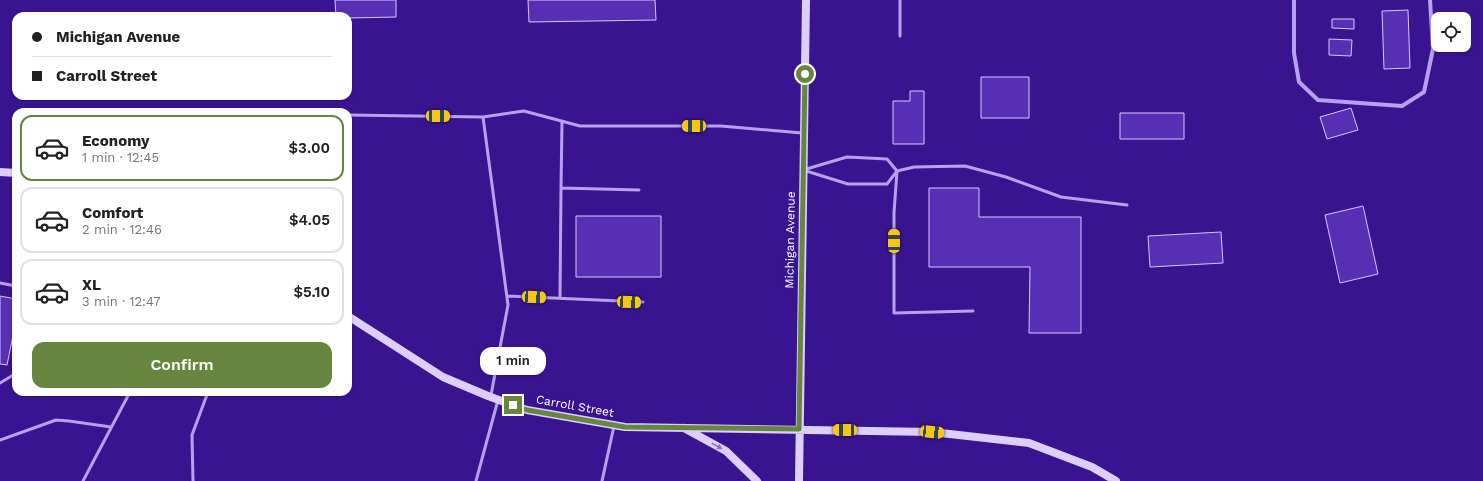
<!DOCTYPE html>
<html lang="en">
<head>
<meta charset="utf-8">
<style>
	:root { --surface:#fff; --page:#f6f6f6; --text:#222; --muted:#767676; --line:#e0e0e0; --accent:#66853e }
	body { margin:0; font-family:"Work Sans",sans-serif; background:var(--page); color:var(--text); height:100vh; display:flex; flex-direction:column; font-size:15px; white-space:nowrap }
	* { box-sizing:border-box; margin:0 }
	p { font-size:13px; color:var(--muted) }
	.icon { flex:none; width:22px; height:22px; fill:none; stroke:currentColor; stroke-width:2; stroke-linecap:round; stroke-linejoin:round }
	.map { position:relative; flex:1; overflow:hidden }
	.sheet { position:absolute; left:12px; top:108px; width:340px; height:288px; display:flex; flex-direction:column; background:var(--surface); border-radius:12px; box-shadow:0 1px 3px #0004 }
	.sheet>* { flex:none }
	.top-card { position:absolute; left:12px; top:12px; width:340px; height:88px; border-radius:12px; box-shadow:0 1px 3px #0004; display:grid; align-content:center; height:88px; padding:0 20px; background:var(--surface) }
	.controls { position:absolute; left:1431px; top:12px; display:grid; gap:8px }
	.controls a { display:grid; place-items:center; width:40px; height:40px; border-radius:8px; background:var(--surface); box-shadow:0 1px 3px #0004; font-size:20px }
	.end { position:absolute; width:18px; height:18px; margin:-9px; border:5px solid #66853e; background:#fff; box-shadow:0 0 0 2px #fff }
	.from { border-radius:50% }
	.bubble { position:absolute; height:28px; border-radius:12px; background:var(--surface); box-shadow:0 1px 3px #0004; font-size:13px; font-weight:600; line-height:28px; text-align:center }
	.car { position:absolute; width:12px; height:24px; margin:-12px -6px; border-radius:5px; box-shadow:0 0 3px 1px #0007; background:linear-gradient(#f5c518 24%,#345 0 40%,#f5c518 0 76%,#345 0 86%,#f5c518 0) }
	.top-card b { display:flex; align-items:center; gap:14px; height:38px; font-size:15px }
	.top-card b+b { border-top:1px solid var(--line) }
	.top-card i { width:10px; height:10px; background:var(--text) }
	ul { padding:7px 0 0; list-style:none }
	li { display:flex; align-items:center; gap:12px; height:66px; margin:0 8px 6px; padding:0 12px; border:2px solid var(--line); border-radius:12px }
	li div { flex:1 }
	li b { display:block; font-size:15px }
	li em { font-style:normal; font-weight:600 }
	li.on { border-color:var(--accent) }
	li>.icon { width:36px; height:36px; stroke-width:1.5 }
	.primary-button { display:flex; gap:8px; margin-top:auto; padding:8px 20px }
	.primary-button a { flex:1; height:46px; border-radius:12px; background:var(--accent); color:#fff; font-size:16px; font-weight:600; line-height:46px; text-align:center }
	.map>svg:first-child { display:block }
	.building { fill:#562fb5; stroke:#d6c8fc }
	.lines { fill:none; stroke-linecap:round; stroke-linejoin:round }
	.lane { stroke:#b7a1f1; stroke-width:3 }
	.street { stroke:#b7a1f1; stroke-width:4 }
	.secondary { stroke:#ddcffc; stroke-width:8 }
	.oneway { fill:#8b72c6 }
	.route { stroke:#66853e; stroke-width:5 }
	.labels { text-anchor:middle; stroke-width:3; stroke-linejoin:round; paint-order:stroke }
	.street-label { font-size:12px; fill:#fff; stroke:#391491 }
</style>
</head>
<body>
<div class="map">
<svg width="1483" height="481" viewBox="0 0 1483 481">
	<rect width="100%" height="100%" fill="#391491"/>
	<!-- building -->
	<path class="building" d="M335,0h61v17l-48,1v-2h-12z
		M528,0h127l1,20 -127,2z
		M1408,10l2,58 -26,1 -2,-58z
		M1332,19h22v10l-22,-1z
		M1329,39l23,1 -1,16 -22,-1z
		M981,77h48v41h-48z
		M910,91h14v53h-31v-43h17z
		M1351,108l7,22 -31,9 -7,-22z
		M1120,113h64v26h-64z
		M929,188h50v29h102v116h-52l1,-66h-101z
		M1363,206l15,68 -38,9 -15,-68z
		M576,216h85v61h-85z
		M1221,232l2,31 -73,4 -2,-31z
		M0,296l16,3v22l-9,44 -7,-1z"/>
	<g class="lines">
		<!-- lane -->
		<path class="lane" d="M900,36v-36
			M348,115l135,2
			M562,121l-1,67 78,2
			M847,157l40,2 10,12 -10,13h-39l-45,-14z
			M0,283l16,3
			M507,296l136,6
			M560,298l1,-110
			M973,311l-79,2v-100l3,-42 17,-4 51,-1 41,11 55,20 66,8
			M0,383l15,-9 1,-2
			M491,395l17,-90 -25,-188 41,-6 56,15h141l81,7
			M0,440l56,-20 13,1 42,6
			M83,481l47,-89
			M193,481l-1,-46 16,-43
			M476,481l22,-81
			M602,481l12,-55"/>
		<!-- street -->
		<path class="street" d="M1294,0v53l5,29 19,18 84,6 22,-14 9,-43 -3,-49"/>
		<!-- secondary -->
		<path class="secondary" d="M0,172l16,1
			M348,316l95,61 45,19 39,14 98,17 307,5 97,11 63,24 24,14
			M684,428l42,23 31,30
			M799,481l7,-481"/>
	</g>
	<!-- one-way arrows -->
	<defs><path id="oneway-solid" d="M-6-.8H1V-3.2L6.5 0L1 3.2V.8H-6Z"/></defs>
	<use class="oneway" href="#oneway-solid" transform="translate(717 446) rotate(29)"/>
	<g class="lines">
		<!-- route -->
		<path class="route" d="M513,405l14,5 98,17 174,2 6,-355"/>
	</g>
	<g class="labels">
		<!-- street labels -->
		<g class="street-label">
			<text transform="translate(790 240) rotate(-89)" y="4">Michigan Avenue</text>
			<text transform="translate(575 406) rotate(10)" y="4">Carroll Street</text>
		</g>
	</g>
</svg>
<div class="controls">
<a><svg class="icon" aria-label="locate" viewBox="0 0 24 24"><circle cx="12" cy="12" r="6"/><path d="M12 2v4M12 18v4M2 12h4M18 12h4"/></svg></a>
</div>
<i class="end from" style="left:805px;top:74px"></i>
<i class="end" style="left:513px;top:405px"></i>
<div class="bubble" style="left:480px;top:347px;width:66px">1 min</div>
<i class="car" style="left:438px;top:116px;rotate:91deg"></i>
<i class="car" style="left:694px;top:126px;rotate:270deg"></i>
<i class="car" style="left:894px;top:241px;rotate:0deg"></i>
<i class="car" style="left:534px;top:297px;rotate:93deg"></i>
<i class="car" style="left:629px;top:302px;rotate:93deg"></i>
<i class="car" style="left:845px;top:430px;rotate:271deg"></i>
<i class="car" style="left:932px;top:432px;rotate:96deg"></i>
<div class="top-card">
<b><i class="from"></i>Michigan Avenue</b>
<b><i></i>Carroll Street</b>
</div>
<section class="sheet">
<ul>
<li class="on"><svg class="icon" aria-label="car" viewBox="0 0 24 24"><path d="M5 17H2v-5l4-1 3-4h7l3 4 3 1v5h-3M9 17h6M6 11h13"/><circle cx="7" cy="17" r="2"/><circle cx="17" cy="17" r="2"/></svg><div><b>Economy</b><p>1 min · 12:45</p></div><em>$3.00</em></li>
<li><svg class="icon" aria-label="car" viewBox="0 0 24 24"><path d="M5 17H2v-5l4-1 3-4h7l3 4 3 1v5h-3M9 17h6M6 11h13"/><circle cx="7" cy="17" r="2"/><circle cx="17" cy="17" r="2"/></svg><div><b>Comfort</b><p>2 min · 12:46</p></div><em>$4.05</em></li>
<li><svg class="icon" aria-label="car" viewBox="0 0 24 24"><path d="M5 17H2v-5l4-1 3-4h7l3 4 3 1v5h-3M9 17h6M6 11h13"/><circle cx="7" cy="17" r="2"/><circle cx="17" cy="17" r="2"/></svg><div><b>XL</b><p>3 min · 12:47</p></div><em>$5.10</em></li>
</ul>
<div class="primary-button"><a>Confirm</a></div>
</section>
</div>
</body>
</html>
